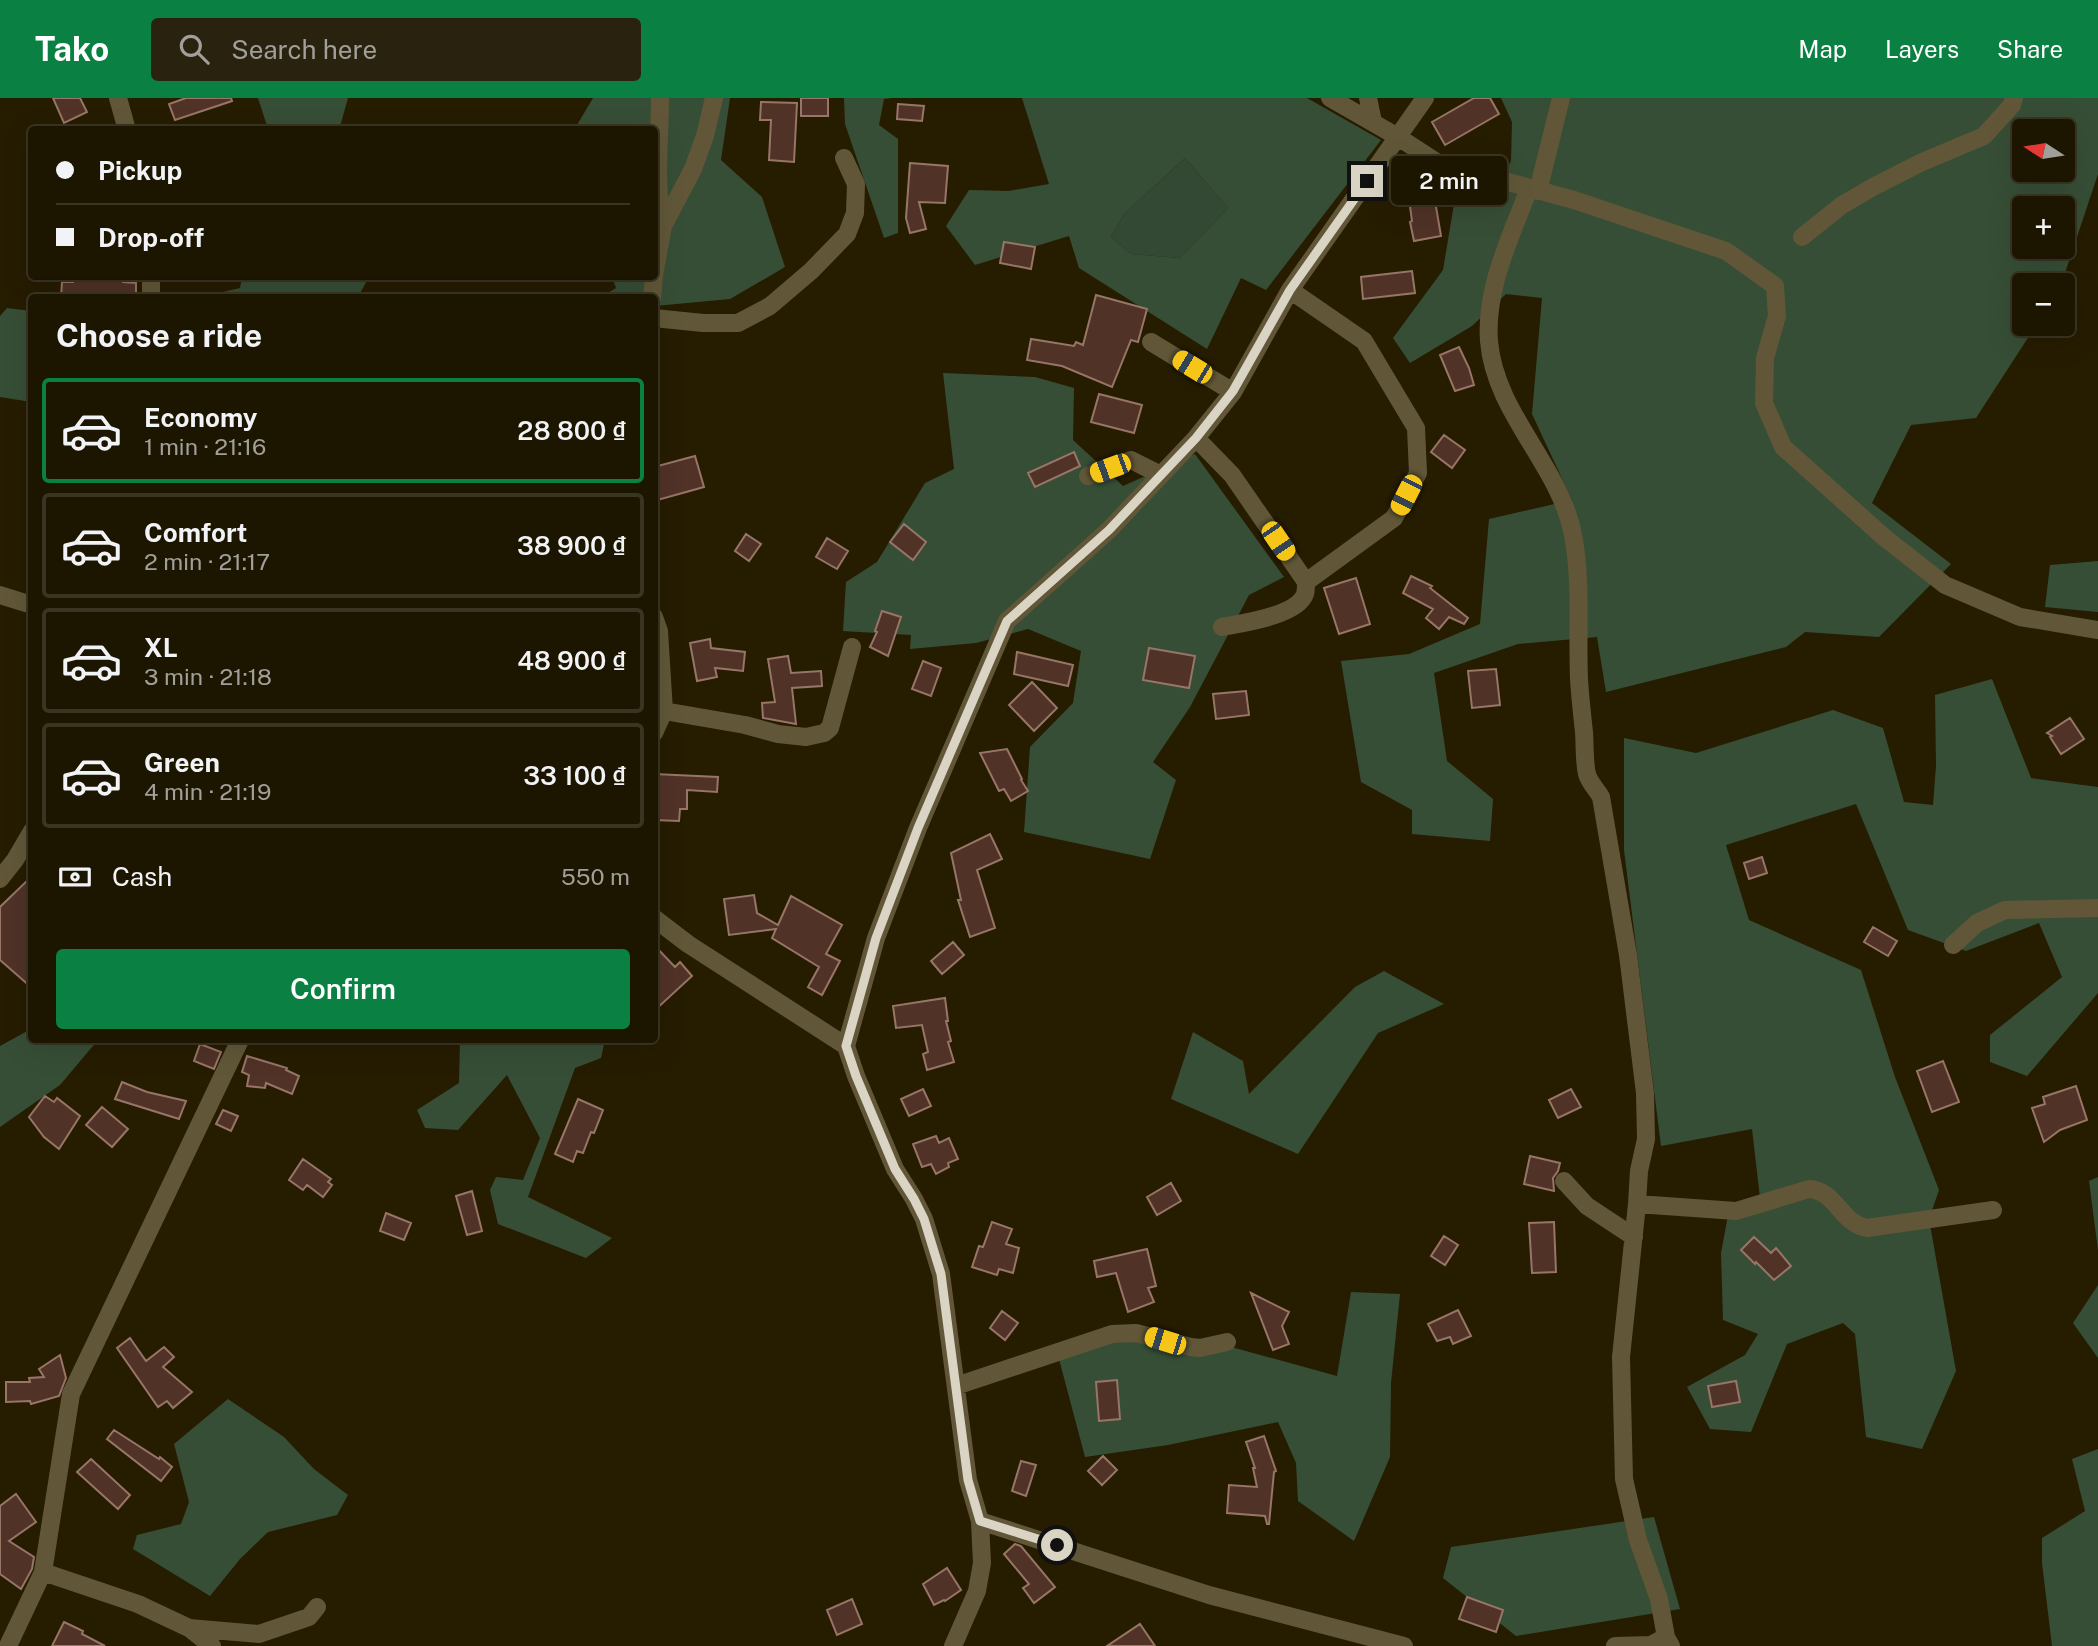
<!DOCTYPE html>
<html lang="en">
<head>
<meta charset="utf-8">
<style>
	:root { --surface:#1c1500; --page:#29220f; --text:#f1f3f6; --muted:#a09f99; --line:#3a3422; --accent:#0b8043 }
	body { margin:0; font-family:"Public Sans",sans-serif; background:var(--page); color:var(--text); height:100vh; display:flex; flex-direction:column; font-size:26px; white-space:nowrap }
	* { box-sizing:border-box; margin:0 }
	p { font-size:23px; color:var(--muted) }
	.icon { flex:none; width:38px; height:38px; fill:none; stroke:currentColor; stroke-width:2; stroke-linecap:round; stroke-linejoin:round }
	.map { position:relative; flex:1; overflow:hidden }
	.details { position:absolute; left:28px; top:196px; width:630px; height:749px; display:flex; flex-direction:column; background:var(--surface); border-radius:7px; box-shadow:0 7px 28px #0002,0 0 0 2px var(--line) }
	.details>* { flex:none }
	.guide { position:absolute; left:28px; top:28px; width:630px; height:154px; border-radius:7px; box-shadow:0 7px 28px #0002,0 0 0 2px var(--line); display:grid; align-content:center; height:154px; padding:0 28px; background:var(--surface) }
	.needle { width:46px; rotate:282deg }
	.buttons { position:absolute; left:2012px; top:21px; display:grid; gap:14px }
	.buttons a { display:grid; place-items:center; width:63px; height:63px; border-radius:7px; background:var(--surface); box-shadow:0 7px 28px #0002,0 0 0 2px var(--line); font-size:35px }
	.end { position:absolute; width:32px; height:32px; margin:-16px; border:9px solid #d9d4c3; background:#111; box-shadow:0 0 0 4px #111 }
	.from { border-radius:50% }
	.bubble { position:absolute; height:49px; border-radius:7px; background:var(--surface); box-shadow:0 7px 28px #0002,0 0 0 2px var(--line); font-size:23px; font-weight:600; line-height:49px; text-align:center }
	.car { position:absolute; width:21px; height:42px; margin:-21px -10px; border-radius:9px; box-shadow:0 0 5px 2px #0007; background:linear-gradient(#f5c518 24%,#345 0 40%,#f5c518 0 76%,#345 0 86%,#f5c518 0) }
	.guide b { display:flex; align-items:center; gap:24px; height:66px; font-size:26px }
	.guide b+b { border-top:2px solid var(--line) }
	.guide i { width:18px; height:18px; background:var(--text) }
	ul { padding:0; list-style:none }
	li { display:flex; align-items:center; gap:21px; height:105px; margin:0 14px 10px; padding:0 14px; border:4px solid var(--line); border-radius:7px }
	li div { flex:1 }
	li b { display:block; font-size:26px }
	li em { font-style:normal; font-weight:600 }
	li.selected { border-color:var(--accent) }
	li>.icon { width:63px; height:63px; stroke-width:1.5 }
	h2 { padding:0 28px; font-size:32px; line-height:84px }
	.pay { display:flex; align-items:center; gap:18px; height:77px; padding:0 28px; font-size:26px }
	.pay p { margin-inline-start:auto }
	.action { display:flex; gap:14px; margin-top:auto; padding:14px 28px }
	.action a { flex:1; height:80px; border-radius:7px; background:var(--accent); color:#fff; font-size:28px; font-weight:600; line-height:80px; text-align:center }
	header { display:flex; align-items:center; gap:42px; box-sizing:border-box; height:98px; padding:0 35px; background:var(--accent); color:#fff }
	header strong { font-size:33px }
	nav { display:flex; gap:38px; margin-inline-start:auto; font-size:24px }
	.search { width:490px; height:63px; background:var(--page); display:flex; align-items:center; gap:18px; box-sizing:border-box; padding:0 24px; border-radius:7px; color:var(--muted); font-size:26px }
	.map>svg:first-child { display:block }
	.green { fill:#344933 }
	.forest { fill:#374e36; fill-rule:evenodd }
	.building { fill:#503227; stroke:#977567; stroke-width:2 }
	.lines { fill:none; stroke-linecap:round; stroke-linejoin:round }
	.minor { stroke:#615738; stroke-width:18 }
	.route { stroke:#d9d4c3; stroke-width:9 }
</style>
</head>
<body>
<header>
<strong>Tako</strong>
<div class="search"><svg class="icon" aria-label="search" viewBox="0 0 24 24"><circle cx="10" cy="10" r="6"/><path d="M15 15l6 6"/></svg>Search here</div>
<nav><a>Map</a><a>Layers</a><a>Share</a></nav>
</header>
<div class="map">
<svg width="2098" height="1548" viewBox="0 0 2098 1548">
	<rect width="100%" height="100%" fill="#261c00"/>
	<!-- green -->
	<path class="green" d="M1185,60l43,50 -48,50 -49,-4 -20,-17 13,-23z"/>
	<!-- forest -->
	<path class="forest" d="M258,0h90l-9,32 -71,-1z
		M593,0h137l-9,62 41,37 23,70 -55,32 -75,7 -1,-8 -53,-1 15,-9 -4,-11 42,-1v-146h-80z
		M844,0h48l-8,1 -5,26 19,14v94l-14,5 -39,-114z
		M1022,0h285l74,42 -115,150 -25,-12 -34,71 -128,-81 -10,-32 -94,29 -29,-39 23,-36 39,1 41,-7zM1185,60l43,50 -48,50 -49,-4 -20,-17 13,-23z
		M1501,0h597v76l-37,111h-36v39h12l-61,94 -65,7 -39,78 79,61 -72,73 -74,-5 -19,15 -180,45 -9,-55 -79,7 -84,29 13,88 46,38 -3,42 -78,-7v-24l-51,-28 -20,-121 68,-7 71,-30 9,-105 83,-19 -40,-86 10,-116 -36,-4 -34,32 -62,37 -17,-25 50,-68 12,-72 39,-4 17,-33 1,-39zM2025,33h38v39h-38zM2025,110h38v39h-38z
		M242,179v-1l127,1 -11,20h-157l39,-9z
		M7,210l24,3v91l-31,-5v-81z
		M943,275l92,4 39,11 -1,52 50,46 72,-32 89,123 -35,18 -59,112 -37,55 23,18 -26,79 -126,-27 6,-85 43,-44 8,-52 -53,-22 -52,14 -66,6 1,-14 -68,-4 3,-49 31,-20 48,-79 29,-14z
		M2098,463v51l-53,-5 5,-42z
		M1992,581l39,99 67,9v206l-71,83 -37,-14v-27l72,-58 -23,-54 -73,28 -58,-21 -52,-126 -130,41 23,75 112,50 34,107 44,113 -10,29 27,152 -34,78 -56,-12 -11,-103 -12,-11 -56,21 -36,88 -41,-3 -23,-42 58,-32 13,-21 -35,-14 -2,-67 8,-43 31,-12 -8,-69 -91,17 -37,-296v-112l72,15 137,-43 50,18 21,74 29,3 3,-39 -1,-71z
		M1384,873l60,33 -66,29 -80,121 -127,-55 22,-67 50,29 6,33 106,-107z
		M31,931l1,11h66l-38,45 -60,42v-81z
		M460,942h145l-4,18 -26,10 -47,129 84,41 -26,20 -88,-34 -8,-34 6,-13 27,3 17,-42 -33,-63 -49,55 -33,-2 -8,-18 42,-27z
		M2098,1079v73l-9,-69z
		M2098,1187v73l-25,-35z
		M1351,1194l49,2 -9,89 -1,74 -36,84 -56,-40 -2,-38 -18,-41 -110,23 -83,12 -30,-113 83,-9 86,10 113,31z
		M228,1301l56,38 30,32 34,26 -11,20 -69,17 -28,27 -30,37 -77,-47 4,-14 44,-11 8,-22 -15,-58z
		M2098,1351v197h-46l-10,-83v-25l43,-27 -13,-52z
		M1654,1419l26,92 -164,27 -73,-58 8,-31z"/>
	<!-- building -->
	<path class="building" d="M53,0h27l7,14 -23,11z
		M186,0h45l1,3 -57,19 -6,-16z
		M801,0h27v18h-27z
		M1474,0h16l9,16 -54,31 -13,-23z
		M761,4l36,1 -3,59 -25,-2 2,-40h-11z
		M898,6l26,2 -2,15 -25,-2z
		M910,65l38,3 -3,37 -26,-1 7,27 -16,4 -4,-15z
		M1434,97l7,41 -27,5 -4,-19 2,-1 -3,-22z
		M1004,144l31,5 -4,22 -31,-6z
		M1412,173l3,22 -52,6 -2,-22z
		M73,178h49l1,6 13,1v15h-75l1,-16h11z
		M1096,197l51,14 -9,33 -7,-2 -19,47 -50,-21 -35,-6 4,-21 43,7 2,-4 7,3z
		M1459,249l10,21 5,17 -19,6 -15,-36z
		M1099,296l43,11 -8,28 -43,-11z
		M1444,337l21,15 -13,18 -21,-16z
		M1074,354l6,14 -45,21 -7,-14z
		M695,358l9,31 -50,14v-34z
		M904,426l22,18 -13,18 -23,-18z
		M746,436l15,10 -12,17 -14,-10z
		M827,440l21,13 -11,18 -21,-12z
		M1411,478l21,10 -2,2 38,30 -4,6 -15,-7 -10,12 -13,-11 7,-9 -30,-16z
		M1356,480l14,46 -31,10 -15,-46z
		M882,513l19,6 -13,39 -18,-9 7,-15 -2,-1z
		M710,541l1,9 34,4 -2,19 -28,-3 2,9 -20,4 -7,-38z
		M1149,550l46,8 -6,32 -46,-8z
		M1017,554l56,13 -5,21 -54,-12z
		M788,558l3,17 30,-2 1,15 -30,2 4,36 -33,-6 -1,-15 13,-1 -7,-43z
		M923,563l18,7 -10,28 -19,-7z
		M1496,571l4,36 -28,3 -4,-37z
		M1032,584l25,26 -23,23 -25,-26z
		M1246,593l3,24 -33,4 -3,-25z
		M2070,620l14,21 -23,15 -11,-17 2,-1 -5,-3z
		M1007,651l15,30 -1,1 7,11 -17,10 -7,-12 -5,2 -19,-38z
		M654,676l64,3 -1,15 -30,-2v19h-7l-1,12 -25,-1z
		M990,736l12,25 -25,11 18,58 -25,9 -12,-37h3l-10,-47z
		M1762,759l5,16 -18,6 -5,-16z
		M32,778v112l-32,-28v-53z
		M754,797l3,18 21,12 13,-29 51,29 -16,29 14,7 -18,34 -14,-8 11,-20 -47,-29 4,-9 -47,6 -5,-36z
		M1873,829l24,14 -9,15 -24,-14z
		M953,844l11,13 -22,19 -11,-13z
		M654,847l21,22 5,-5 12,14 -38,35z
		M945,900l3,23h-2l5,20 -3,1 6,20 -27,8 -4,-16 5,-2 -6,-27 -26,3 -3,-22z
		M200,946l21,8 -7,17 -20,-8z
		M247,958l40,12 -1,2 13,6 -7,18 -26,-11 -1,5 -18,-2 2,-11 -7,-3z
		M1943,963l16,41 -27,10 -15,-41z
		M122,984l25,10 39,9 -7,18 -64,-20z
		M2076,988l11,34 -27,10 -16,12 -12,-34 13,-4 -2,-7z
		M923,991l8,17 -22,10 -8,-17z
		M1571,991l10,18 -23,11 -9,-18z
		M45,998l9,6 3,-4 23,18 -21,33 -15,-12 -15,-20z
		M578,1001l25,11 -9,23 -3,-1 -8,21 -6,-2 -4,11 -18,-8z
		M102,1009l26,22 -16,18 -26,-22z
		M223,1012l15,6 -7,15 -15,-7z
		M936,1038l3,7 10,-5 9,21 -10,4 1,4 -13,7 -5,-10 -9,3 -9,-23z
		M1530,1058l30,7 -2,8 -5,7 1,13 -30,-7z
		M303,1061l28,20 -3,3 4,3 -9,12 -16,-12 -4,5 -14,-10z
		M1171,1085l10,18 -24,14 -10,-18z
		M472,1093l10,40 -15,4 -11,-39z
		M386,1115l25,10 -7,17 -24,-9z
		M992,1124l20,7 -6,15 13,4 -6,25 -14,-4 -2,6 -25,-8 7,-21 4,1z
		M1554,1124l2,50 -24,1 -3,-50z
		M1444,1138l14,9 -13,20 -14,-9z
		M1754,1139l17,16 5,-5 15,18 -17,14 -18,-18 -1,2 -14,-14z
		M1147,1151l9,37 -8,2 6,14 -26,10 -12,-39 -19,4 -3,-16z
		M1251,1195l38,19 -7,14 7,18 -16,6z
		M1458,1212l13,26 -18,8 -3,-7 -13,4 -9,-17z
		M1002,1213l16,12 -13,17 -15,-12z
		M130,1240l16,23 18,-14 10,10 -11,10 29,25 -19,16 -6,-7 -9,6 -41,-59z
		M60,1257l6,23 -7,18 -28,8 -1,-3 -24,1v-20h24l-1,-4 15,-1 -5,-8z
		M1117,1282l3,39 -21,2 -3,-39z
		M1736,1283l4,21 -28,5 -4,-21z
		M114,1332l45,29 1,-2 12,10 -11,14 -54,-42z
		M1264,1338l12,35 -2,1 -5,52h-2l-2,-8 -38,-3 2,-28 28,2 -4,-19h2l-9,-26z
		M1103,1358l14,14 -15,15 -14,-14z
		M91,1361l39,36 -12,14 -41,-37z
		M1021,1363l15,4 -10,31 -14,-5z
		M16,1396l20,28 -27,19 25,16 -2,12 -11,20 -21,-15v-68z
		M1015,1446l6,2 34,41 -21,16 -11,-15 6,-4 -25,-30z
		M947,1470l14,22 -16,11 -1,-1 -10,5 -11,-21z
		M1467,1499l36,13 -7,22 -37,-13z
		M852,1501l10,25 -25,11 -10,-25z
		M64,1524l19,9 -1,3 23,12h-53z
		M1140,1526l15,22h-48z"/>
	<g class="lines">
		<!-- minor -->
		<path class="minor" d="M118,0l9,32
			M660,0c0,44 -6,84 3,128
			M1330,0l68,39 40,26 136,37 152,51 49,35 2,30 -12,42 -1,45 19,44 102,91 60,47 75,32 78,13
			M1368,0l5,24
			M1529,90c-18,49 -44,100 -40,153 6,73 71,124 84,194 9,47 4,96 6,144 1,17 3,35 5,53 1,13 0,29 3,42 2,8 10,16 14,23l27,158 17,138 1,46 -7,32 -2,33 -16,153 3,122 14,61 21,59 7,38 5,9
			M1538,93l23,-93
			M1802,139l40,-32 31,-18 47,-24 64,-27 28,-31 2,-7
			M654,177l9,-49 30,-57 12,-33 9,-38
			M1290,192l74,51 52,87 2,45 -24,45 -88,64
			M151,200v-22
			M652,200l2,-22
			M654,220l49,5h35l32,-17 41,-35 36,-37 8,-21 1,-29 -12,-26
			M1151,244l82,50
			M1196,340l36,37 74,107c0,4 0,9 -1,12 -8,22 -63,29 -83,33
			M1088,378l43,-16 30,15
			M0,497l32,10
			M654,519l5,14 5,80 -10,22
			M664,613l81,14 33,9 28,3 18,-4 6,-5 22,-81
			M0,781l15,-19 17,-29
			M654,820l34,26 158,102
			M1953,847l24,-22 28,-13 93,-2
			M1564,1083l23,25 47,31
			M1637,1106l99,7 73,-22c28,2 31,34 58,39l126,-18
			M956,1288l156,-52 24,-1 55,14 9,1 27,-6
			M980,1423l229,74 195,51
			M43,1474l95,32 51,24 23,18
			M189,1530l70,6 50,-17 8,-10
			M8,1548l35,-74 28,-178 169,-354
			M953,1548l24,-55 5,-28 -2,-42 -12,-41 -27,-206 -17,-55 -10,-20 -19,-30 -39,-93 -10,-30 30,-108 42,-110 89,-207 102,-91 87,-92 37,-46 57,-102 135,-192
			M1615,1548l36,-1 15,-8"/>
	</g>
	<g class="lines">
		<!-- route -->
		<path class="route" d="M1057,1447l-77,-24 -12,-41 -27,-206 -17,-55 -10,-20 -19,-30 -39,-93 -10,-30 30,-108 42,-110 89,-207 102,-91 87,-92 37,-47 57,-101 77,-109"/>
	</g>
</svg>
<div class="buttons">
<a><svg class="needle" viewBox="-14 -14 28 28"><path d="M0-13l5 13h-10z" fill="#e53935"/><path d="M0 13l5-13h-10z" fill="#a09f99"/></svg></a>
<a>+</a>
<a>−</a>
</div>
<i class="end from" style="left:1057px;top:1447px"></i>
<i class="end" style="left:1367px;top:83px"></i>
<div class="bubble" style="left:1391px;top:58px;width:116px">2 min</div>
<i class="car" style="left:1192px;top:269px;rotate:301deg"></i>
<i class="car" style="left:1110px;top:370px;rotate:250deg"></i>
<i class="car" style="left:1406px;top:397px;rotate:207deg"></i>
<i class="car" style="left:1278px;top:443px;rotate:146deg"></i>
<i class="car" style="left:1165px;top:1243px;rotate:287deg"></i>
<div class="guide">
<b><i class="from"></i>Pickup</b>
<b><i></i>Drop-off</b>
</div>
<section class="details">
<h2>Choose a ride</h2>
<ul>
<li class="selected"><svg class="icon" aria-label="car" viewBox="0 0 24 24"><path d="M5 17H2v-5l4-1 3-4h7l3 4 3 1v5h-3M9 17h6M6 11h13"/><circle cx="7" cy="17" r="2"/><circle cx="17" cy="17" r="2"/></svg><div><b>Economy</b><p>1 min · 21:16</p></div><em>28 800 ₫</em></li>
<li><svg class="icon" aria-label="car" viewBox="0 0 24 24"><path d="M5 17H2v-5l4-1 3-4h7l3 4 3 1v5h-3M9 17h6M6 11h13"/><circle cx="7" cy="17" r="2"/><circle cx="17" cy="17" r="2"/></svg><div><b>Comfort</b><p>2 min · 21:17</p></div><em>38 900 ₫</em></li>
<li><svg class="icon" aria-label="car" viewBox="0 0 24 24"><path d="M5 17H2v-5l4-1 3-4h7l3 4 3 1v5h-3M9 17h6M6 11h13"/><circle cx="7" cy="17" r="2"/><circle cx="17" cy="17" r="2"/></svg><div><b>XL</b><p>3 min · 21:18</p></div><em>48 900 ₫</em></li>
<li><svg class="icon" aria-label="car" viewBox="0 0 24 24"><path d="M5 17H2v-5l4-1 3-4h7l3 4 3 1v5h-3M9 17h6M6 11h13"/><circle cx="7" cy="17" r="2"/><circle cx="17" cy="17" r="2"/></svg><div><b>Green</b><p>4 min · 21:19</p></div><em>33 100 ₫</em></li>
</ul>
<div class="pay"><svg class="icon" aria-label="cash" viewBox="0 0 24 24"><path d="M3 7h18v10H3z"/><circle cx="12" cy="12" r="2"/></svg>Cash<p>550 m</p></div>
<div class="action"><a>Confirm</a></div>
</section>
</div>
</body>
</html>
